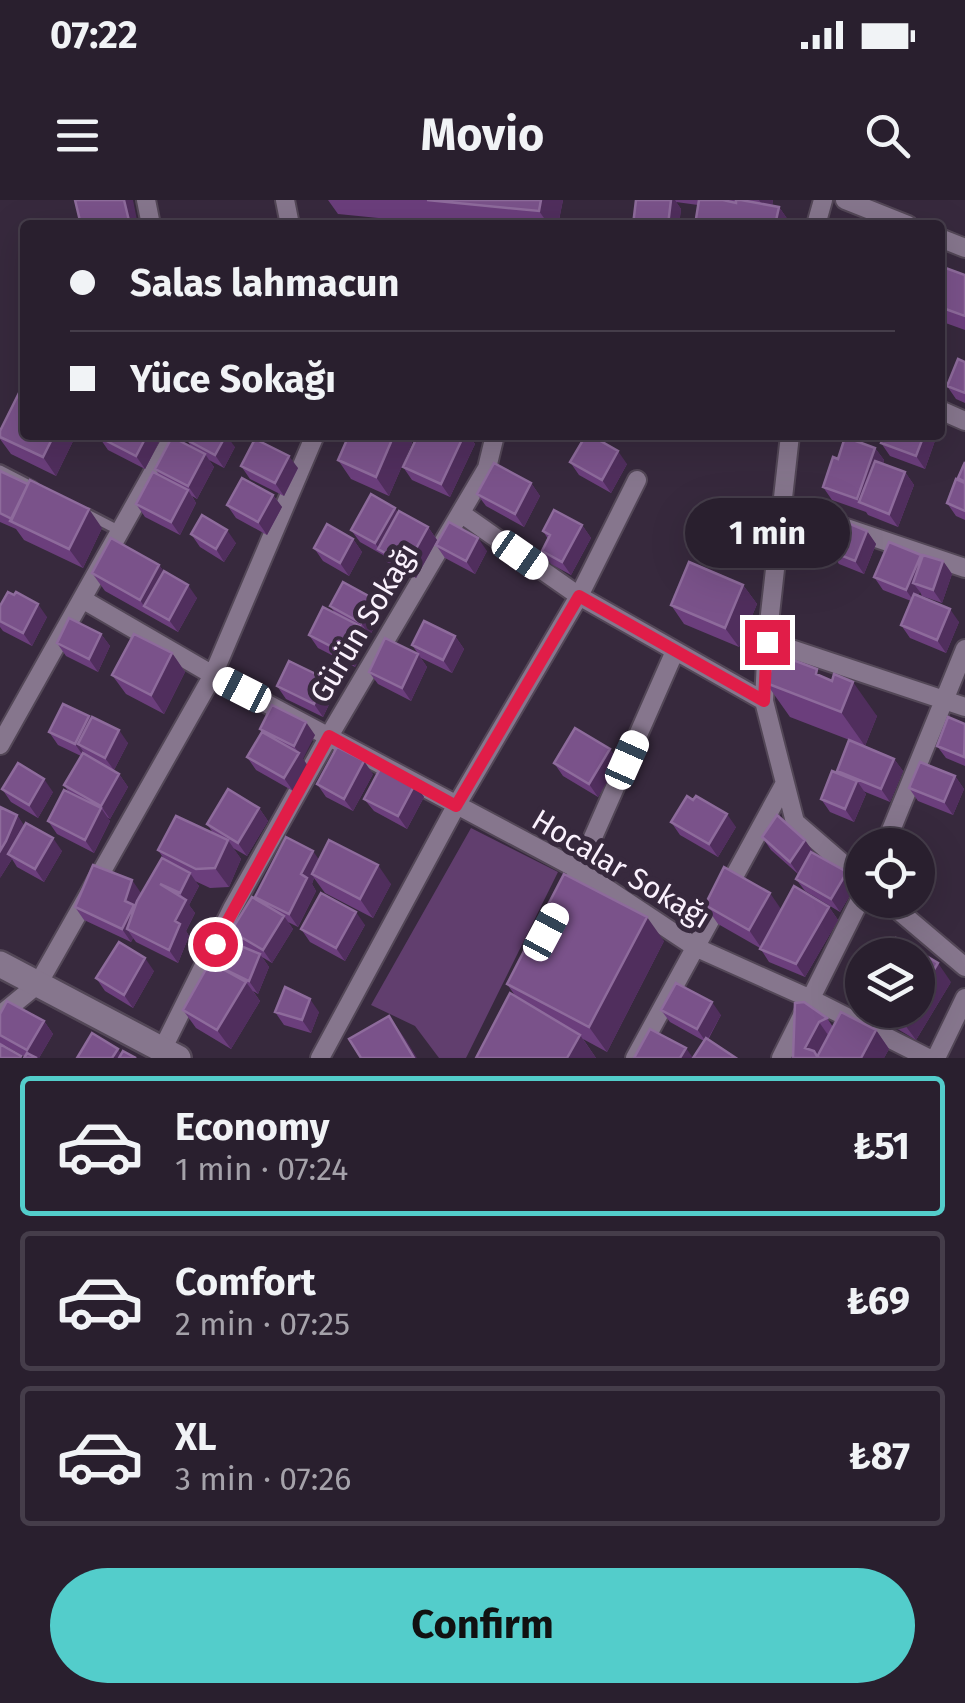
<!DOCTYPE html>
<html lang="en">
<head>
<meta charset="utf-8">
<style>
	:root { --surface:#291f2e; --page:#312736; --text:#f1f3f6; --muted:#a5a2aa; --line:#453d4a; --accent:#53cdcb }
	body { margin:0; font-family:"Fira Sans",sans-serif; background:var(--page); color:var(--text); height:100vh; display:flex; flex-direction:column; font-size:38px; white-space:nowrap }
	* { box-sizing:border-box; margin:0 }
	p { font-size:32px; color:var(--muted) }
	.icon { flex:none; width:55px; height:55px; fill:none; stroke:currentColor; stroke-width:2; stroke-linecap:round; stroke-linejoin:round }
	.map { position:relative; height:858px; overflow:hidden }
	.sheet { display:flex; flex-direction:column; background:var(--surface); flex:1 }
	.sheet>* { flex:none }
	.banner { position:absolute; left:20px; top:20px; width:925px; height:220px; border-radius:10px; box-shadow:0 10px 40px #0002,0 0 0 2px var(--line); display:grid; align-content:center; height:220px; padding:0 50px; background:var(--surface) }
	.fabs { position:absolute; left:845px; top:628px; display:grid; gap:20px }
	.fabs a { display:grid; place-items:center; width:90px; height:90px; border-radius:50%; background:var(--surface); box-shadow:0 10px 40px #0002,0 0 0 2px var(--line); font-size:50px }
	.end { position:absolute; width:45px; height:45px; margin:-22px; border:12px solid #e11d48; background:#fff; box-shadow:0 0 0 5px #fff }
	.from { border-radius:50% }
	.bubble { position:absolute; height:70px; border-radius:35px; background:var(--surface); box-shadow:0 10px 40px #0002,0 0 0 2px var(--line); font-size:32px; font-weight:700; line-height:70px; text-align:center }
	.car { position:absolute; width:30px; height:60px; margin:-30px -15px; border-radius:12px; box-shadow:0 0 8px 2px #0007; background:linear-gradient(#fff 24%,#345 0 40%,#fff 0 76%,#345 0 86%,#fff 0) }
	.banner b { display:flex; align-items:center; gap:35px; height:95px; font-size:38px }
	.banner b+b { border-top:2px solid var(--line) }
	.banner i { width:25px; height:25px; background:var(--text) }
	ul { padding:18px 0 0; list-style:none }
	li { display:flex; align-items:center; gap:30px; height:140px; margin:0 20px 15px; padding:0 30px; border:5px solid var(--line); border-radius:10px }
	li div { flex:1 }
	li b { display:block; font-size:38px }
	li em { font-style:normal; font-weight:700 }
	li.current { border-color:var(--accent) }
	li>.icon { width:90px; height:90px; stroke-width:1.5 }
	.primary-button { display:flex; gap:20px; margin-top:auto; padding:20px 50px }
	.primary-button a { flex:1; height:115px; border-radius:60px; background:var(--accent); color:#111; font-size:40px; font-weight:700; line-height:115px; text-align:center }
	.status { display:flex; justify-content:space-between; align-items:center; height:70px; padding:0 50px; background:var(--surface); direction:ltr }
	.status svg { height:28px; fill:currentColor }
	header { display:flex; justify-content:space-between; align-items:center; height:130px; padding:0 50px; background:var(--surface); font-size:45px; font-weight:700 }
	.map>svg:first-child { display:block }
	.green { fill:#613e6e }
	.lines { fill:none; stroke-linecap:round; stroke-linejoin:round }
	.service-casing { stroke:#534757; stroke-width:14 }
	.minor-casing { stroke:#534757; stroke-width:22 }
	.secondary-casing { stroke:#534757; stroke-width:30 }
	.service { stroke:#86768d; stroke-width:9 }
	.minor { stroke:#86768d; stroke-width:18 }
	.secondary { stroke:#86768d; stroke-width:25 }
	.wall { fill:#6b3e7c }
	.shaded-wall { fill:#502e5d }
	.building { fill:#7a528a; stroke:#8e6b9c; stroke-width:2.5 }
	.route { stroke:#e11d48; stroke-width:12 }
	.labels { text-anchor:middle; stroke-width:10; stroke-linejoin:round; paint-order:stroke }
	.street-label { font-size:30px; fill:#faf1fd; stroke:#37293d }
</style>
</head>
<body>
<div class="status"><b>07:22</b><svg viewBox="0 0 49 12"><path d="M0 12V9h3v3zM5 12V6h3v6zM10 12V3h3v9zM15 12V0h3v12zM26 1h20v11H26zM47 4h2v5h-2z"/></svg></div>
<header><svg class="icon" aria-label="menu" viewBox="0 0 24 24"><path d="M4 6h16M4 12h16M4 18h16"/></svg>Movio<svg class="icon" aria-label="search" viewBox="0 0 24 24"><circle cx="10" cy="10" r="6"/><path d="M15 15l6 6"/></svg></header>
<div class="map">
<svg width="965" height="858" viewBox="0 0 965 858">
	<rect width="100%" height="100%" fill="#37293d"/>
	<!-- green -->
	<path class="green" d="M471,628l87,44 -92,186h-27l-24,-32 -44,-21z"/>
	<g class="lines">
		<!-- service casing -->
		<g class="service-casing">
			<path id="service" d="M0,270l33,17
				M87,314l33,17"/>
		</g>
		<!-- minor casing -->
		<g class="minor-casing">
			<path id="minor" d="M146,0l5,25
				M285,0l5,25
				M845,0l63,25
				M816,25l7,-25
				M940,38l25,10
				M940,210l25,11
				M790,235l-23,206 -3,60 31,121 67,58
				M784,307l181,61
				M462,314l117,82 185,105
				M82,399l131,76 366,195 116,77 118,53 115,58
				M767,441l198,66
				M0,545l174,-310
				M885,645l80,-196
				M576,676l99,-225
				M886,700l79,67
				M0,815l38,-31 175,-309 102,-240
				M162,850l70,-141 97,-173 158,-268 8,-33
				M320,858l136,-252 123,-210 58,-116
				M635,858l150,-275
				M781,858l81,-162
				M936,858l29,-60"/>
		</g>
		<!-- secondary casing -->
		<g class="secondary-casing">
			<path id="secondary" d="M0,764l178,94"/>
		</g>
		<!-- service -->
		<use href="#service" class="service"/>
		<!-- minor -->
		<use href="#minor" class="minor"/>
		<!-- secondary -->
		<use href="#secondary" class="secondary"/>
	</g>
	<!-- wall -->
	<path class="wall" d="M328,0h235l-5,25h-109l-111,-11z
		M636,0h137l-1,6 7,1 9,13 -1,5h-92l3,-20 -22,-3 5,7 -2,16h-46z
		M940,66l25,9v55l-25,-9z
		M965,162v41l-9,-4 -9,-13z
		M0,231l25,4h51l-20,41 -45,-22 -11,-15z
		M101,235h54l4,7 -14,27 -37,-19 -9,-13z
		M349,235h58l5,8 -23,53 -38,-17 -13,-19z
		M418,235h50l7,9 -25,53 -38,-17 -9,-13z
		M884,235h53l-12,34 -35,-13 -9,-13z
		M187,240l48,7 -11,21 -15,-8 5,7 -17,32 -5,-3 4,7 -16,32 -35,-18 -9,-13 24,-28 -5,-7 37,-21z
		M875,248l9,12 -1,4 22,8 9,13 -16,42 -30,-12 -2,-3 -34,-12 -9,-13 15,-28z
		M570,262l57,2 -16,29 -32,-18z
		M965,262v58l-9,-4 -9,-13 14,-22 -3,-3z
		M241,266l57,2 -14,28 -34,-17z
		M0,271l102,57 -19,40 -59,-28 -8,-11 -16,-7z
		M531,283l9,13 -16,31 -38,-21 -9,-12z
		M273,295l9,12 -15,28 -31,-17 -9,-13z
		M398,313l30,14 9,13 -21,38 -29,-16 -4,-7 -23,-13 -9,-12z
		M582,325l9,13 -20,37 -20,-11 -9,-13 6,-12 -5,-8z
		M867,331l9,13 -12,30 -25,-10 -9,-13z
		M191,334l45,9 -12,19 -24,-15z
		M353,339l9,13 -13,24 -26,-15 -9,-13z
		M436,345l51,6 -12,23 -30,-16z
		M922,357l21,4 9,13 -10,29 -20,-7 -2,-4 -2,3 41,27 -13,31 -36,-15 -9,-13 10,-24 -28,-11 -9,-13z
		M159,365l5,7 33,26 -19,34 -73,-41 -13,-18z
		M743,385l14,19 -18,43 -55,-23 -13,-19z
		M374,399l9,13 -13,23 -4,-2 3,5 -14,29 -37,-19 -9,-13 26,-22 -5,-7z
		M0,406l47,11 -15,29 -29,-15 -3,-4z
		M101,434l9,12 -12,26 -32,-16 -9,-13z
		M455,436l9,13 -12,24 -31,-15 -9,-13z
		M172,453l13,19 -21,42 -38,-20 -14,-19z
		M418,454l9,13 -16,34 -33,-17 -9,-12z
		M823,477l54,39 -12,30 -75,-29 -24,-34z
		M277,486l58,6 -12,25 -37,-18z
		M91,519l37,24 -14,27 5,4 9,13 -18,32 -3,-2 3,4 -16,32 -37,-19 -9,-13 21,-28 -5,-8 17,-29 -23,-11 -9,-13z
		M965,524v42l-19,-8 -9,-12z
		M260,529l55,6 -13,23 6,8 -15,25 -37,-21 -9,-13 16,-24z
		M894,559l9,12 -13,31 -27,-11 3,3 -12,28 -24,-10 -9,-13 18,-25 -2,-3z
		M619,561l-21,36 -35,-21 -9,-13z
		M373,574l-20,37 -27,-14 -9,-13z
		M955,576l9,13 -11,26 -35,-14 -9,-13z
		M415,584l9,13 -17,32 -33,-18 -10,-12z
		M2,589l51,3 -15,26 -27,-16z
		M259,608l9,13 -21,35 -14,-8 8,11 -12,28 -19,1 -15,-7 4,5 -10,19 6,8 -9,18 3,5 -11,27 -42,-21 -3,-4 -2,4 -47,-22 -9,-13 66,-14 23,-34 -6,-9 55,-17 -6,-9z
		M17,615l7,11 38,25 -18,31 -27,-15 -5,-8 -12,19z
		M671,622l65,5 -18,30 -38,-22z
		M762,637l52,16 33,19 9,13 -16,27 -35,-21 -9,-12 2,-5 -27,-24z
		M319,660l72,24 -18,34 -48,-25 -11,-15 -2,6 4,7 -18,36 -10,-5 5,7 -21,34 -10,-6 7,10 -11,27 -5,-3 7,10 -29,48 -35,-21 -13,-18 31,-46 37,-13 -11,-7 -9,-13 26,-32z
		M705,705l76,4 48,-2 9,13 -33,57 -36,-15 -9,-14 -42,-24z
		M365,725l-20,36 -35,-19 -9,-13z
		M664,741l-57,111 -24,-13 13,19h-120l40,-61 -9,-13z
		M154,771l-21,37 -28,-17 -9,-13z
		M951,782l-35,58 -42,-25 -4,-5h48z
		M795,803l32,15 6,9 43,3 13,19 -5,9h-91z
		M661,810l60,5 -13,25 -15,18 11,-17 -34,-19z
		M275,812h44l-8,21 -27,-8z
		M44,821l9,13 -14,24h-15l1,-1 -21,-12 18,13h-22v-23z"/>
	<!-- shaded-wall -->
	<path class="shaded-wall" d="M124,0h9l5,25h-8z
		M541,0h22l-5,25h-9l-10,-14z
		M671,0h4l6,9 -2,16h-11z
		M759,0h14l-3,17z
		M779,7l9,13 -1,5h-12z
		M54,235h22l-20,41 -13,-19z
		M147,235h8l4,7 -14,27 -9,-13z
		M226,235l9,12 -11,21 -9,-13z
		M394,235h13l5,8 -23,53 -13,-19z
		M464,235h4l7,9 -25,53 -9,-13z
		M924,235h13l-12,34 -9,-13z
		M875,248l9,12 -15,46 -9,-4 -3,-3z
		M618,251l9,13 -16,29 -9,-13z
		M205,254l9,13 -17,32 -9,-13z
		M289,256l9,12 -14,28 -9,-13z
		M905,272l9,13 -16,42 -9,-13z
		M531,283l9,13 -16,31 -9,-13z
		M188,290l8,13 -16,32 -9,-13z
		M273,295l9,12 -15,28 -9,-13z
		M395,308l9,13 -24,29 -5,-7z
		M89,309l13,19 -19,40 -14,-19z
		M582,325l9,13 -20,37 -9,-13z
		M428,327l9,13 -21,38 -9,-13z
		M227,330l9,13 -12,19 -8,-13z
		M867,331l9,13 -12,30 -9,-13z
		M478,338l9,13 -12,23 -9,-13z
		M353,339l9,13 -13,24 -9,-13z
		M921,355l9,13 -17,15 7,9 -5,11 -9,-13z
		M943,361l9,13 -10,29 -9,-13z
		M159,365l14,19 -29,22 -4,-6z
		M188,385l9,13 -19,34 -9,-12z
		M743,385l14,19 -18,43 -14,-19z
		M374,399l9,13 -13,23 -9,-12z
		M38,404l9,13 -15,29 -9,-13z
		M950,409l9,13 -13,31 -9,-13z
		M360,426l9,12 -14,29 -9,-13z
		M101,434l9,12 -12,26 -9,-13z
		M455,436l9,13 -12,24 -9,-13z
		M172,453l13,19 -21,42 -13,-19z
		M418,454l9,13 -16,34 -9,-13z
		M326,479l9,13 -12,25 -9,-13z
		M853,482l24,34 -12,30 -24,-34z
		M89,516l9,13 -20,15 8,11 -2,2 -9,-13z
		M306,522l9,13 -12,24 -9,-13z
		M119,530l9,13 -14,27 -9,-12z
		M610,549l9,12 -21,36 -9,-13z
		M299,553l9,13 -15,25 -9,-13z
		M894,559l9,12 -13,31 -9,-13z
		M364,561l9,13 -20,37 -9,-12z
		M119,574l9,13 -18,32 -9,-13z
		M955,576l9,13 -11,26 -9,-13z
		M44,579l9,13 -15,26 -9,-13z
		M857,581l9,13 -12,28 -9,-13z
		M415,584l9,13 -17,32 -9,-13z
		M101,608l9,13 -16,32 -9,-13z
		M259,608l9,13 -21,35 -9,-13z
		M727,614l9,13 -18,30 -9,-13z
		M17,615l9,13 -18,26 4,5 -12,19v-27z
		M53,638l9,13 -18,31 -9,-13z
		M228,640l13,19 -12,28 -14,-19z
		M805,640l9,13 -15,22 -9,-13z
		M313,651l9,13 -10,10 2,4 -2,6 4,7 -18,36 -9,-13 12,-40z
		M378,665l13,19 -18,34 -13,-19z
		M847,672l9,13 -16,27 -9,-13z
		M190,673l9,13 -10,19 6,8 -9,18 3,5 -11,27 -9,-13 6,-29 10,-21 -5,-7z
		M132,680l9,13 -14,36 6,9 -2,4 -9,-13 3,-28z
		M770,693l13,19 -21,37 -13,-19z
		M829,707l9,13 -33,57 -9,-13z
		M356,712l9,13 -20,36 -9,-13z
		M284,716l9,13 -21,34 -9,-13z
		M647,717l17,24 -57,111 -18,-25z
		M260,754l9,13 -11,27 -9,-13z
		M145,758l9,13 -21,37 -9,-13z
		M938,763l13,19 -35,58 -14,-19 7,-11h9v-13z
		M246,782l14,19 -29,48 -14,-19z
		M310,799l9,13 -8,21 -9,-13z
		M712,802l9,13 -15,27 -9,-13z
		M389,816l17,24 11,18h-3z
		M44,821l9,13 -14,24h-6l-6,-8z
		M819,822l9,13 -11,21 -12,-8z
		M876,830l13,19 -5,9h-23z
		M580,835l16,23h-29z
		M686,848l7,10h-13z
		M118,849l6,9h-12z"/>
	<!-- building -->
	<path class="building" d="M75,0h49l6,25h-49z
		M427,0h114l-2,11z
		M636,0h35l-3,25h-35z
		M699,0h24l13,3v-3h5l38,7 -4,18h-80z
		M940,66l25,9v41l-25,-9z
		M958,159l7,3v31l-18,-7z
		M23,185l2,1v49h29l-11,22 -43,-20v-6z
		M101,235h46l-11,21 -37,-19z
		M190,235h36l-11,20 -28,-15z
		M349,235h45l-18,42 -38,-17z
		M418,235h46l-23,49 -38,-17z
		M586,235h4l28,16 -16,29 -32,-18z
		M884,235h40l-8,21 -35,-13z
		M172,237l33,17 -17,32 -33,-17z
		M845,237l30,11 -18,51 -34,-12 10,-30 5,2z
		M255,239l34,17 -14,27 -34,-17z
		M875,261l30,11 -16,42 -30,-12z
		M965,262v20l-7,-4z
		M494,263l37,20 -16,31 -38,-20z
		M0,271l28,13 -16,35 -12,-6z
		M153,272l35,18 -17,32 -35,-18z
		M242,278l31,17 -15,27 -31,-17z
		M956,279l9,4v28l-18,-8z
		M30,280l59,29 -20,40 -59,-28z
		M371,294l24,14 -20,35 -24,-13z
		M554,310l28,15 -20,37 -20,-11 8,-16 -7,-4z
		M399,311l29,16 -21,38 -29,-16z
		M202,315l25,15 -11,19 -25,-15z
		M843,321l24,10 -12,30 -25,-10z
		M449,322l29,16 -12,23 -30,-16z
		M327,324l26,15 -13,24 -26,-15z
		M111,338l48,27 -19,35 -48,-27z
		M889,342l32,13 -15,35 -32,-13z
		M923,355l20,6 -10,29 -20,-7z
		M689,362l54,23 -18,43 -54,-23z
		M164,371l24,14 -19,35 -25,-14z
		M343,382l31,17 -13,24 -31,-17z
		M8,392l6,3 2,-3 22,12 -15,29 -23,-12v-15z
		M914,394l36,15 -13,31 -36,-15z
		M323,407l37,19 -14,28 -37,-19z
		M69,418l32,16 -12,25 -32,-16z
		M424,421l31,15 -12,24 -31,-15z
		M134,434l38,19 -21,42 -39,-20z
		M385,438l33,16 -16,34 -33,-16z
		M777,454l40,15 -1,5 16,7 2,-7 19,8 -12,30 -75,-29z
		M289,461l37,18 -12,25 -37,-18z
		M63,504l26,12 -14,28 -26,-12z
		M272,505l34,17 -12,24 -34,-17z
		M92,517l27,13 -14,28 -27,-14z
		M948,517l17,7 -1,33 -27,-11z
		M575,528l35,21 -21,35 -35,-21z
		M262,532l37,21 -15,25 -37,-21z
		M849,540l45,19 -13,30 -44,-18z
		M337,547l27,14 -20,38 -27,-15z
		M83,553l36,21 -18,32 -37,-21z
		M920,562l35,14 -11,26 -35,-14z
		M18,563l26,16 -15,26 -27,-16z
		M381,567l34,17 -17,32 -34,-17z
		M832,571l25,10 -12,28 -24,-10z
		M228,589l31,19 -21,35 -31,-19z
		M64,590l37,18 -16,32 -37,-19z
		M687,596l6,4 3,-4 31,18 -18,30 -38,-22z
		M0,607l17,8 -11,26 -6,10z
		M777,615l28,25 -15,22 -28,-25z
		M176,616l52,24 -13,28 -19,1 -38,-19z
		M26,623l27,15 -18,31 -27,-15z
		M286,637l27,14 -12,23 6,4 -18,36 -34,-17z
		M329,640l49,25 -18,34 -48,-25z
		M811,652l36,20 -16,27 -35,-20z
		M162,658l28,15 -10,20 -20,-9 26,16 -11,21 5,3 -11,26 -42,-21 10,-28z
		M93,665l39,15 -7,21 9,4 -12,24 -47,-22z
		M724,667l46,26 -21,37 -44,-25z
		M564,674l83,43 -58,110 -82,-43z
		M794,686l35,21 -33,57 -36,-15z
		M321,693l35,19 -20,36 -35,-19z
		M252,697l32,19 -21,34 -32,-19z
		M896,738l42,25 -20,34v-42h-32z
		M224,739l36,15 -11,27 -35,-17z
		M119,742l26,16 -21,37 -28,-17z
		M210,762l36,20 -29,48 -34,-20z
		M676,783l36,19 -15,27 -36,-19z
		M285,787l25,12 -8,21 -27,-8z
		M510,793l70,42 -13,23h-91z
		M7,801l37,20 -17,29 -27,-15v-21z
		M804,802l23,16 -8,4 -14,26 9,3 4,7h-25l2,-55z
		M884,810h25l-7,11z
		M841,812l35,18 -15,28h-41l-3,-1z
		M389,816l25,42h-53l-12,-19z
		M650,829l36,19 -6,10h-46z
		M92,833l26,16 -6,9h-35z
		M706,838l30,20h-43z
		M0,844l21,12 -1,2h-20z
		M123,851l13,7h-17z
		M27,853l10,5h-13z"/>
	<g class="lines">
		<!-- route -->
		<path class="route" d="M215,744l114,-208 127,70 123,-210 185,105 3,-59"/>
	</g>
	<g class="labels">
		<!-- street labels -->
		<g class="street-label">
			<text transform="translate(364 423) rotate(-59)" y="10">Gürün Sokağı</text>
			<text transform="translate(621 669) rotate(31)" y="10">Hocalar Sokağı</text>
		</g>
	</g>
</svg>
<div class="fabs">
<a><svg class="icon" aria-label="locate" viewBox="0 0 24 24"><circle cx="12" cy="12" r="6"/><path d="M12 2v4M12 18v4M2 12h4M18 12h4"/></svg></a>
<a><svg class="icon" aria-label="layers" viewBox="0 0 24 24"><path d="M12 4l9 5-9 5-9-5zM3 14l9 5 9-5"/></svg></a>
</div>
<i class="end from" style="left:215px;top:744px"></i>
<i class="end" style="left:767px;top:442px"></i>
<div class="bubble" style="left:685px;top:298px;width:165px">1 min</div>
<i class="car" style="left:520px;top:355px;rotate:125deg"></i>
<i class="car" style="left:242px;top:490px;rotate:297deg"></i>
<i class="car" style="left:627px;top:560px;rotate:24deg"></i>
<i class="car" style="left:546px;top:732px;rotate:28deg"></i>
<div class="banner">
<b><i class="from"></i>Salas lahmacun</b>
<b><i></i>Yüce Sokağı</b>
</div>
</div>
<section class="sheet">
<ul>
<li class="current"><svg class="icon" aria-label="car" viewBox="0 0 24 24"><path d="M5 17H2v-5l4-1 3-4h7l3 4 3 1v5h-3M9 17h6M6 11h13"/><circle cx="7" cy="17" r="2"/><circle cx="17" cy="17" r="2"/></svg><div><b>Economy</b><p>1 min · 07:24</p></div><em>₺51</em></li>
<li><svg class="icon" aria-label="car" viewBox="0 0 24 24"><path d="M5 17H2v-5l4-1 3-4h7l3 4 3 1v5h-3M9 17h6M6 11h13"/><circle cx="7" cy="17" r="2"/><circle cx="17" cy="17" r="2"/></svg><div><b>Comfort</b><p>2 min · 07:25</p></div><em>₺69</em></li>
<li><svg class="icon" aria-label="car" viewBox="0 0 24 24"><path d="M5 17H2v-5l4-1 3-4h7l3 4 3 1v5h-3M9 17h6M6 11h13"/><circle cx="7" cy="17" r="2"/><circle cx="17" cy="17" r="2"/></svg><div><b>XL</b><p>3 min · 07:26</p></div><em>₺87</em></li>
</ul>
<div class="primary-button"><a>Confirm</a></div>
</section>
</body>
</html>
